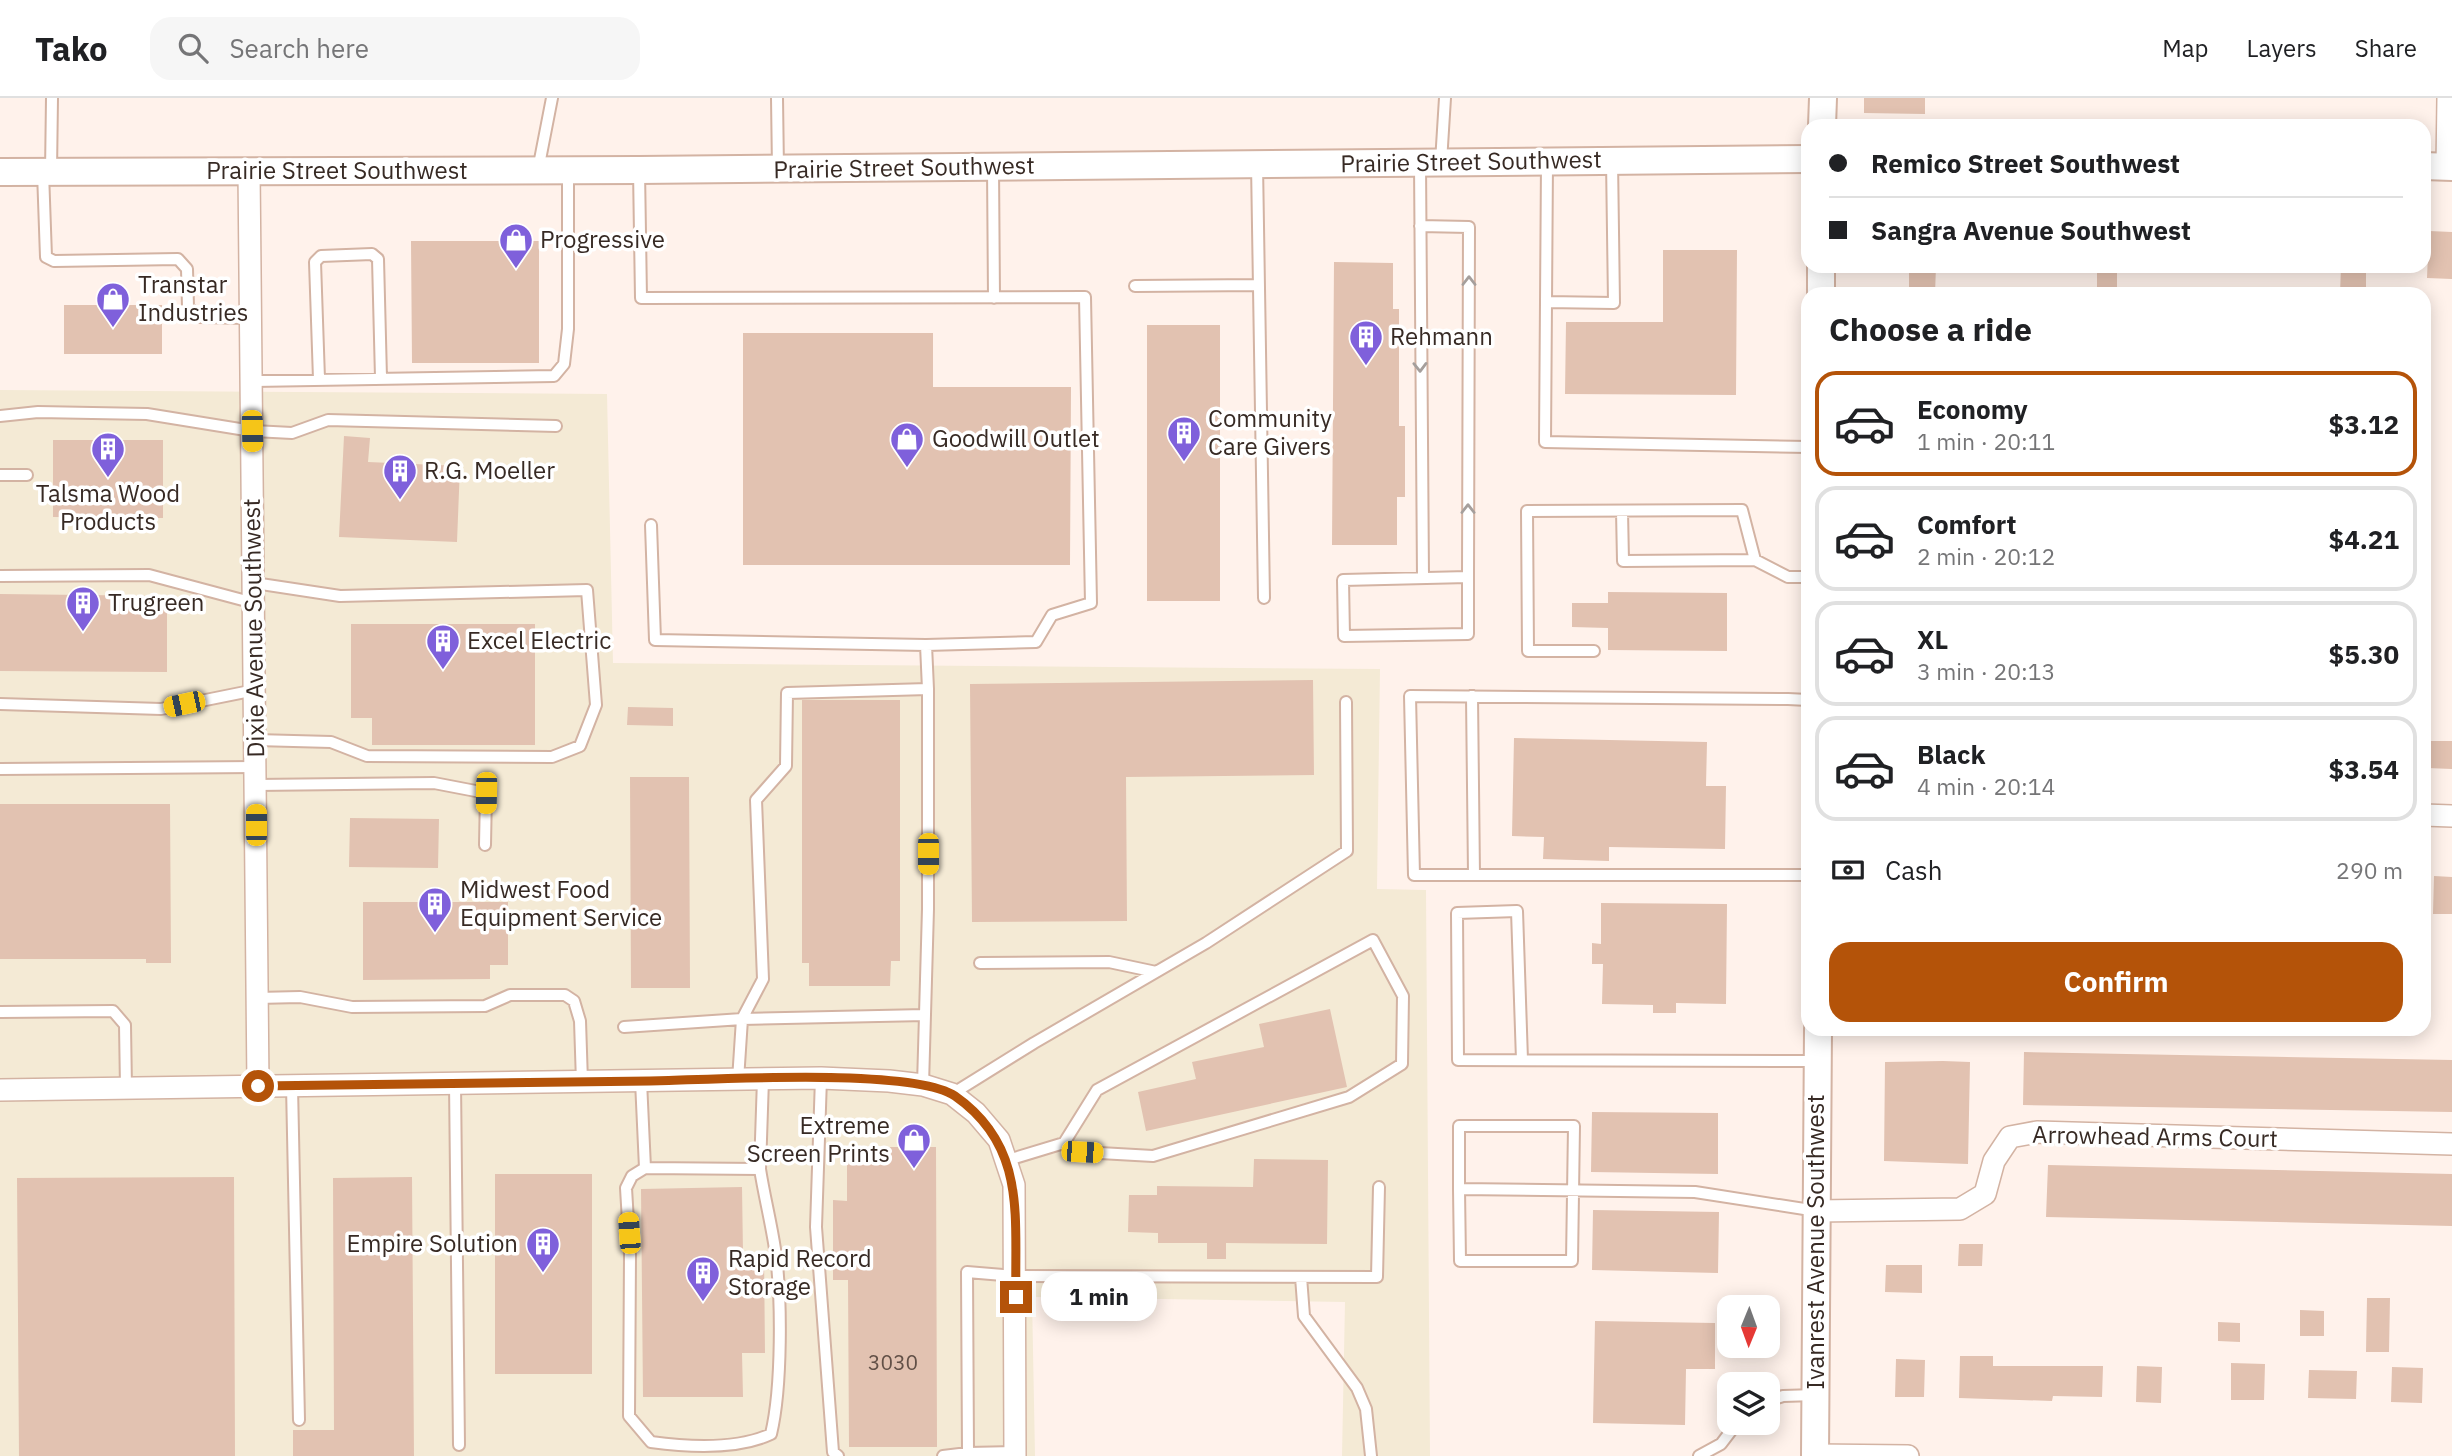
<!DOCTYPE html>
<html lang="en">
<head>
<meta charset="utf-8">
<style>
	:root { --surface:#fff; --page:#f6f6f6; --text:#202124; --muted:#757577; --line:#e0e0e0; --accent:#b45309 }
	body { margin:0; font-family:"IBM Plex Sans",sans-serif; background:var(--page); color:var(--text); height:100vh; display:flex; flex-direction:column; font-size:26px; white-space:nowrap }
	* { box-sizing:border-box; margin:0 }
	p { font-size:23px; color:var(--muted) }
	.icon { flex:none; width:38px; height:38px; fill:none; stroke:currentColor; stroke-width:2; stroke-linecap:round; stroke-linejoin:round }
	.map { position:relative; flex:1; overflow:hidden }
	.details { position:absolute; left:1801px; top:189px; width:630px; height:749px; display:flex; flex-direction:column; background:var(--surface); border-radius:21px; box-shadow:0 4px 18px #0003 }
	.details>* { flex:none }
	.top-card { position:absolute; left:1801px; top:21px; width:630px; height:154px; border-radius:21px; box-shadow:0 4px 18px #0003; display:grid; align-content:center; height:154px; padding:0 28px; background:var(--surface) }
	.needle { width:46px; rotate:181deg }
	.tools { position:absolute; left:1717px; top:1197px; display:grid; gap:14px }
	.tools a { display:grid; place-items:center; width:63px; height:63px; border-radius:14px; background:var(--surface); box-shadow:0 4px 18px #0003; font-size:35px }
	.end { position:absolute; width:32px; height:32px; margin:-16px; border:9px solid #b45309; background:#fff; box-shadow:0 0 0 4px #fff }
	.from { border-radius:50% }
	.bubble { position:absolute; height:49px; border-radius:21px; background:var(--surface); box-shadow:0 4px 18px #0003; font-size:23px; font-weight:700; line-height:49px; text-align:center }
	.car { position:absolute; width:21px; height:42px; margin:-21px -10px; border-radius:9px; box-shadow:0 0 5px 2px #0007; background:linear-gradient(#f5c518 24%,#345 0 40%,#f5c518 0 76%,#345 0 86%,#f5c518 0) }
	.top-card b { display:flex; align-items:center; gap:24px; height:66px; font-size:26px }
	.top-card b+b { border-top:2px solid var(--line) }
	.top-card i { width:18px; height:18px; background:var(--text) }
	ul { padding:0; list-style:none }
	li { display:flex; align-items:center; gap:21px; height:105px; margin:0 14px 10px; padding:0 14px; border:4px solid var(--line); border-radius:21px }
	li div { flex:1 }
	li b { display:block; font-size:26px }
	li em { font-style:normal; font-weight:700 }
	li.current { border-color:var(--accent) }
	li>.icon { width:63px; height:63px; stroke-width:1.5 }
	h2 { padding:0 28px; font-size:32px; line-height:84px }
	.pay { display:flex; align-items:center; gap:18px; height:77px; padding:0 28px; font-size:26px }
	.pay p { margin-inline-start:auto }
	.cta { display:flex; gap:14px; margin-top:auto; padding:14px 28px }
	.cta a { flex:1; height:80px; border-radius:21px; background:var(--accent); color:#fff; font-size:28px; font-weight:700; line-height:80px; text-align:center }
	header { display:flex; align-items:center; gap:42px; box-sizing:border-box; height:98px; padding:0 35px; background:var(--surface); border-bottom:2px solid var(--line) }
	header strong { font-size:33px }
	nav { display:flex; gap:38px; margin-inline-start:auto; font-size:24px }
	.search { width:490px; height:63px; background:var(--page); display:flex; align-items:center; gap:18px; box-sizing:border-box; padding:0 24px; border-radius:21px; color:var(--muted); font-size:26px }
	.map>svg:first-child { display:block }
	.industrial { fill:#f4ead5 }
	.building { fill:#e2c2b1 }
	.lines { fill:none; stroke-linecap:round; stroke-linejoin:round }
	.service-casing { stroke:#d3b3a3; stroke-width:14 }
	.minor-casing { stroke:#d3b3a3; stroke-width:24 }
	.tertiary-casing { stroke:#d3b3a3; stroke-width:30 }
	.service { stroke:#fff; stroke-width:10 }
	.minor { stroke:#fff; stroke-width:21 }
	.tertiary { stroke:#fff; stroke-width:26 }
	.oneway { stroke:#a59f9c }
	.route { stroke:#b45309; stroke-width:9 }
	.labels { text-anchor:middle; stroke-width:7; stroke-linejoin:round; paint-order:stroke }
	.number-label { font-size:21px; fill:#625047 }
	.street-label { font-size:24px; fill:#372a24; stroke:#fff }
	.poi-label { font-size:24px; fill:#372a24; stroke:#fff; text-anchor:start }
</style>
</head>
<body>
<header>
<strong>Tako</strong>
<div class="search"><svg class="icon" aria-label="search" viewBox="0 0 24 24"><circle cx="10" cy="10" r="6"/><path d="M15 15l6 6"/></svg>Search here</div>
<nav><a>Map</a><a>Layers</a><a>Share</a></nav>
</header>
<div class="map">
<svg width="2452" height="1358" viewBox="0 0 2452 1358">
	<rect width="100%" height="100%" fill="#fff2eb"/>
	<!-- industrial -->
	<path class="industrial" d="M0,292l607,4 6,269 767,6 -3,220 49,1 4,566h-88l3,-154 -313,-5 3,159h-1035z"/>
	<!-- building -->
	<path class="building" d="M1864,0h61v16l-61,-1z
		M2429,133l23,1v47l-25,-1z
		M411,143h128v122h-127z
		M1663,152h74l-1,145 -171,-1 1,-72h97z
		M1334,164l59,1v46h6v117h6v71h-8v48h-65z
		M1909,168h27l-1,28h-26z
		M2097,168h20v28h-20z
		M2341,168h25v28h-26z
		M64,207h98v49h-98z
		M1147,227h73v276h-73z
		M743,235h190v54h138l-1,178h-327z
		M344,338l26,2 -2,24 92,4 -3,76 -118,-5z
		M53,342h110v78l-110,-1z
		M1608,494l119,1v58l-119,-1v-22l-36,-1v-24h36z
		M0,496l167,2v76l-167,-1z
		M351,526h184v121h-163v-27h-21z
		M1313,582l1,95 -188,2 1,144 -155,1 -2,-238z
		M802,602h98v261h-9l-1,25h-81v-23h-7z
		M628,609l45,1v18l-46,-1z
		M1514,640l193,4 -1,44h20l-1,63 -116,-2v14l-66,-2 1,-22 -32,-1z
		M2427,643h25v28l-25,-1z
		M630,679h59l1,211h-59z
		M0,706h170l1,159h-25v-4h-146z
		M350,720l89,1 -1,49 -89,-1z
		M2434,778l18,1v37h-19z
		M363,804h145v63h-18v14l-127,1z
		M1601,805l126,1 -1,100 -50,-1v10h-23v-8l-51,-1 1,-40h-11v-21l9,1z
		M1330,911l17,78 -201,44 -8,-39 58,-13 -4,-17 72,-15 -5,-23z
		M2024,954l428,8v52l-429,-7z
		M1943,963l27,1 -2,102 -84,-3 1,-99z
		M1592,1014l126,1v61l-127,-2z
		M847,1049h89l1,300h-88l-1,-167h-15v-80l14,1z
		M1254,1061l74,1 -1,84 -101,-1v16h-19v-16h-49v-10l-30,-1 1,-37h28v-9l96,1z
		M2048,1067l404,9v52l-406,-9z
		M495,1076h97v200h-97z
		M234,1079l1,279h-216l-2,-278z
		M412,1079l2,279h-121v-26h41l-1,-252z
		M742,1089l1,67h21l1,99h-23l1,44h-100l-2,-208z
		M1593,1112l126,2 -1,61 -126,-3z
		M1959,1146h24l-1,22h-24z
		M1886,1167h36v28l-37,-1z
		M2367,1200h23l-1,54h-23z
		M2300,1212l24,1v25h-24z
		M1595,1223l120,2v46h-29l-1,56 -92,-2z
		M2218,1224l22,1v19l-22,-1z
		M1960,1258h33v10h110l-1,31 -49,-1 -1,5 -93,-3z
		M1896,1261l29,1 -1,37h-29z
		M2231,1265l34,1 -1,36h-33z
		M2137,1268l25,1 -1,36 -25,-1z
		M2392,1269l31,1 -1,35 -31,-1z
		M2309,1272l48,1 -1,28 -48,-1z"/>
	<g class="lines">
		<!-- service casing -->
		<g class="service-casing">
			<path id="service" d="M777,0l1,71
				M1441,64l4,-64
				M1547,64l-2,280 263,5
				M1420,65l3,415
				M1257,66l7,434
				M993,69l1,131
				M538,72l14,-72
				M639,72l2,128 444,-1 6,306 -39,12 -16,27 -110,3
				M43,74l3,85 8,4 124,-2 9,10 1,38 11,10 51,1
				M51,74l1,-74
				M1420,128l49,1 -1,350v57l-124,2 -1,-56 125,-3
				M1135,188l124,-1
				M1546,204l68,1 -2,-143
				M319,281l-4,-117 6,-6 51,-2 6,5 3,119
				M251,283l303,-5 10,-12 4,-35v-159
				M0,318l38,-4 109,2 105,17 40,2 36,-13 228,6
				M0,377h27
				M1622,413l1,50 132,-1
				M651,427l4,115 271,5 2,44
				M0,478l149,-1 105,28
				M254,485l86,13 247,-6 9,115 -16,41 -28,11 -185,-1 -36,-14 -75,-2
				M1594,553h-66l-1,-140 215,-1 13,50 33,17h20
				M1472,598l2,179h-60l-4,-179 378,3 20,1
				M0,606l161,5 94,-19
				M0,671l256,-2
				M256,687l178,-2 52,10 -1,52
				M1474,777h334
				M980,865l129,-1 47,10
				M257,900l43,-1 52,10 133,-1 25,-11h55l9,6 6,20 2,61
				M0,914l113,-1 12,14 1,63
				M624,929l118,-8 183,-4
				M1522,962l-5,-149 -60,2 1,147 360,1
				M821,980l-5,149 17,225 5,4
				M738,982l4,-61 21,-40 -7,-179 30,-34 1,-73 141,-4v220l-5,176
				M641,983l4,87 115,1 3,-90
				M455,985l4,362
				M292,988l7,334
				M952,996l82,-51 172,-100 141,-92 -1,-149
				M1008,1062l56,-17 33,-53 276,-150 30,56 -1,68 -53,33 -196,59 -71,-4 -18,-9
				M645,1070l-13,8 -6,12 4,67 -1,161 22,26c37,5 86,8 120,-8 11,-46 11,-138 4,-185 -4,-27 -11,-54 -15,-80
				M1459,1091v-63h115l-2,135h-112l-1,-72 236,3 122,19
				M1301,1179l3,39 53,72 9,21 5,47
				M1768,1303l15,-5 32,-1
				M1015,1354l-47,1 -1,-181 48,4 362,1 2,-90
				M943,1358l25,-3
				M1699,1358l22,-12 16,-21"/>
		</g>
		<!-- minor casing -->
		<g class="minor-casing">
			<path id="minor" d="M2447,69l1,-69
				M249,72l9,916
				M2424,717l28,1
				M0,992l821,-12 68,3 34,4 29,9 24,19 23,27 15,45 1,271
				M1817,1113l143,-2 25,-15 9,-33 16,-24 27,-5 415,12
				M1815,1357l93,1"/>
		</g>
		<!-- tertiary casing -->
		<g class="tertiary-casing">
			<path id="tertiary" d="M1822,28l1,-28
				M2424,68l28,1
				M0,74l639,-2 1169,-11
				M1821,196v-28
				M1815,1358l3,-427"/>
		</g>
		<!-- service -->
		<use href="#service" class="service"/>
		<!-- minor -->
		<use href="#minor" class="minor"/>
		<!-- tertiary -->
		<use href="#tertiary" class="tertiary"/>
	</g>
	<!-- one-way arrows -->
	<defs><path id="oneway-chevron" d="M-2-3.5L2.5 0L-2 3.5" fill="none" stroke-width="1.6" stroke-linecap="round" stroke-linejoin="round" transform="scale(1.75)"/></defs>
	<g class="oneway">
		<use href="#oneway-chevron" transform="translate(1469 183) rotate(-90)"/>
		<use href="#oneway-chevron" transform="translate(1420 269) rotate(89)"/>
		<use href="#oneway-chevron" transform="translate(1468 411) rotate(-90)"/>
	</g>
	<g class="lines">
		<!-- route -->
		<path class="route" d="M258,988c130,-1 261,-3 392,-5 58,-1 263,-14 305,15 73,51 59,123 61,201"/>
	</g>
	<!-- icons -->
	<defs>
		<g id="shop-pin" transform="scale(1.75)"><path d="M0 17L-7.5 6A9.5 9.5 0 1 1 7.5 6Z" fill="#7f60db" stroke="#fff"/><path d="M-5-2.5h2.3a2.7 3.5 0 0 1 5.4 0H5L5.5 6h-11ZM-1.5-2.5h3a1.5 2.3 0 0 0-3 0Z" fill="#fff"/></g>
		<g id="building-pin" transform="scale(1.75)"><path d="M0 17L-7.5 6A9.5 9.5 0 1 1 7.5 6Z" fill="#7f60db" stroke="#fff"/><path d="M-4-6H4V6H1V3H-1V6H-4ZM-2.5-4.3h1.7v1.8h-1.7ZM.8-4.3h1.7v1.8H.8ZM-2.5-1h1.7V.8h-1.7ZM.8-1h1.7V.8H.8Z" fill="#fff"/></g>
	</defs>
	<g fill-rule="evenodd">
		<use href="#shop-pin" x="516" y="142"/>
		<use href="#shop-pin" x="113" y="201"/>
		<use href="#building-pin" x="1366" y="239"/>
		<use href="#building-pin" x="1184" y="335"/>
		<use href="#shop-pin" x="907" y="341"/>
		<use href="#building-pin" x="108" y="351"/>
		<use href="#building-pin" x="400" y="373"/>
		<use href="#building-pin" x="83" y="505"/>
		<use href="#building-pin" x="443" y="543"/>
		<use href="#building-pin" x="435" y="806"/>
		<use href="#shop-pin" x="914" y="1042"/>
		<use href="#building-pin" x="543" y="1146"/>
		<use href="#building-pin" x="703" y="1175"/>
	</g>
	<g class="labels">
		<!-- number labels -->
		<g class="number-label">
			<text x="893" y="1272">3030</text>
		</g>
		<!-- street labels -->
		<g class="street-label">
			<text transform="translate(1471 64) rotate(-1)" y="8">Prairie Street Southwest</text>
			<text transform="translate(904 70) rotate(-1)" y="8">Prairie Street Southwest</text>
			<text x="337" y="81">Prairie Street Southwest</text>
			<text transform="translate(254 530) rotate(-91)" y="8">Dixie Avenue Southwest</text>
			<text transform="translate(2155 1039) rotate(1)" y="8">Arrowhead Arms Court</text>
			<text transform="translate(1816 1144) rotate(-90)" y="8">Ivanrest Avenue Southwest</text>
		</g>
		<!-- poi labels -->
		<g class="poi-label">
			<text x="540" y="150">Progressive</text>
			<text x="138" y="195">Transtar<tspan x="138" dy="28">Industries</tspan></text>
			<text x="1390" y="247">Rehmann</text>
			<text x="1208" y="329">Community<tspan x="1208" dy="28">Care Givers</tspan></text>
			<text x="932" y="349">Goodwill Outlet</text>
			<text x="424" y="381">R.G. Moeller</text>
			<text x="108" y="404" text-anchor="middle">Talsma Wood<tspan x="108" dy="28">Products</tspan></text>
			<text x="108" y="513">Trugreen</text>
			<text x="467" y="551">Excel Electric</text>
			<text x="460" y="800">Midwest Food<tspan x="460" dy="28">Equipment Service</tspan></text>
			<text x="890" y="1036" text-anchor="end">Extreme<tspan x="890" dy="28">Screen Prints</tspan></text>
			<text x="518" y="1154" text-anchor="end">Empire Solution</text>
			<text x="728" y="1169">Rapid Record<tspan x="728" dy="28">Storage</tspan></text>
		</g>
	</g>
</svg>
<div class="tools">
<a><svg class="needle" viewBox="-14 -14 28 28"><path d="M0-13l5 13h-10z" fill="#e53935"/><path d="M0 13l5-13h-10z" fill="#757577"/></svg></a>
<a><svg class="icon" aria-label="layers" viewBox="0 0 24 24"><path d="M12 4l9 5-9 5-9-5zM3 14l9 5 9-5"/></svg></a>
</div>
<i class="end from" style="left:258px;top:988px"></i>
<i class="end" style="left:1016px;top:1199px"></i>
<div class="bubble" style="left:1041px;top:1174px;width:116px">1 min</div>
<i class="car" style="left:252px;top:333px;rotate:179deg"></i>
<i class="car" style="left:184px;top:606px;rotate:258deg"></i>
<i class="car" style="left:486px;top:695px;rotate:181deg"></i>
<i class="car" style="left:256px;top:727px;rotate:0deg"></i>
<i class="car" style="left:928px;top:756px;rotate:180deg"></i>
<i class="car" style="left:1082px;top:1054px;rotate:93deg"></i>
<i class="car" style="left:629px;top:1135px;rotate:356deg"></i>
<div class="top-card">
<b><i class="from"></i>Remico Street Southwest</b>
<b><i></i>Sangra Avenue Southwest</b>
</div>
<section class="details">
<h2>Choose a ride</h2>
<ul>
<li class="current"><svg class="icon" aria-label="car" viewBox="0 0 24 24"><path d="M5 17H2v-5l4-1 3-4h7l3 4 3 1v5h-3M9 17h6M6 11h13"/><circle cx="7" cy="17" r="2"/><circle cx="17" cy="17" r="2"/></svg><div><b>Economy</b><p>1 min · 20:11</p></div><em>$3.12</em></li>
<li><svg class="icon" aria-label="car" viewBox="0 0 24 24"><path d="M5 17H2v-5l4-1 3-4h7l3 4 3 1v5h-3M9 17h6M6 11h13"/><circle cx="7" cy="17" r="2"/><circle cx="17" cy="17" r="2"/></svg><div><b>Comfort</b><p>2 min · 20:12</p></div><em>$4.21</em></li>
<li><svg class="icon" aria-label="car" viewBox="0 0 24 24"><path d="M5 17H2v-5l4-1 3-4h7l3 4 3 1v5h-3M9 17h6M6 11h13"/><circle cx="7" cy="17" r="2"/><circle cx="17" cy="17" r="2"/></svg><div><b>XL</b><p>3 min · 20:13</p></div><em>$5.30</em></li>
<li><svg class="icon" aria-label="car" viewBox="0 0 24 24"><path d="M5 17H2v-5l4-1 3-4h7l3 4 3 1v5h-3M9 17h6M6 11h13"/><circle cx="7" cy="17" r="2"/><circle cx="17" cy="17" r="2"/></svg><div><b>Black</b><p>4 min · 20:14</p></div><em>$3.54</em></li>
</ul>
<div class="pay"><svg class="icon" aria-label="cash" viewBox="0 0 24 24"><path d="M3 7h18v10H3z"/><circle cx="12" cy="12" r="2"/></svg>Cash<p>290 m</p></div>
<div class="cta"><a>Confirm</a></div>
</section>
</div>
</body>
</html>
